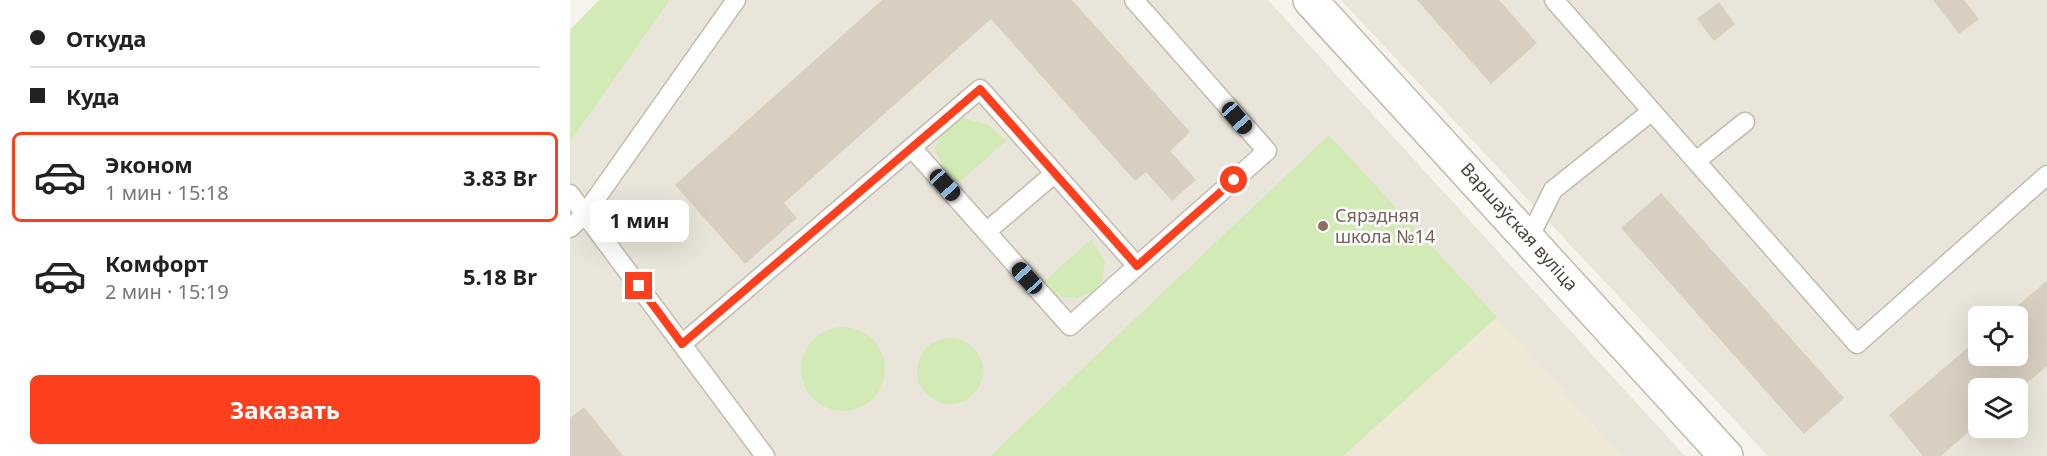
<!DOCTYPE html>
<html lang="ru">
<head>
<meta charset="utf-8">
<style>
	:root { --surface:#fff; --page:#f6f6f6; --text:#222; --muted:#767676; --line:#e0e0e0; --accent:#fc3f1d }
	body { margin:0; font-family:"Noto Sans",sans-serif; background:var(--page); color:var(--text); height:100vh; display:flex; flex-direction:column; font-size:22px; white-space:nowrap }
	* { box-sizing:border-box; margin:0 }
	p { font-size:20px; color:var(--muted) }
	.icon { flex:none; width:33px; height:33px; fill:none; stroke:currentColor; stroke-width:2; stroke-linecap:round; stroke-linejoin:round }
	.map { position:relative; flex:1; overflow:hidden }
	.side { display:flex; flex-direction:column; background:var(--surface); width:570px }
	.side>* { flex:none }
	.top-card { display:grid; align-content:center; height:132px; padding:0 30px; background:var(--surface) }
	.tools { position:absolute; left:1398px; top:306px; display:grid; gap:12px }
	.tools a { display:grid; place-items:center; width:60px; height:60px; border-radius:9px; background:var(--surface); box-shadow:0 6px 24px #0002; font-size:30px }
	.end { position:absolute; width:27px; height:27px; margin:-14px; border:8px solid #fc3f1d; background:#fff; box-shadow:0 0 0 3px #fff }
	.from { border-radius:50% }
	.bubble { position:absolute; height:42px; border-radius:9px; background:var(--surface); box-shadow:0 6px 24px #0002; font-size:20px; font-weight:700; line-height:42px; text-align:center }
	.car { position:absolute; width:18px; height:36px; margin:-18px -9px; border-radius:8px; box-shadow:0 0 4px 2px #0007; background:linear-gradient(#222 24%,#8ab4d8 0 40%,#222 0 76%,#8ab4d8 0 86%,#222 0) }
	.top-card b { display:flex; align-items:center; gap:21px; height:57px; font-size:22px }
	.top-card b+b { border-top:2px solid var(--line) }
	.top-card i { width:15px; height:15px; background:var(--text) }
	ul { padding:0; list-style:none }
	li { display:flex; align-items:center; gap:18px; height:90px; margin:0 12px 9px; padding:0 18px; border:3px solid transparent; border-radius:9px }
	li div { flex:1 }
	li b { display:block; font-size:22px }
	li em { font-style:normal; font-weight:700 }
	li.current { border-color:var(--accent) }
	li>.icon { width:54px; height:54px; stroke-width:1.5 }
	.cta { display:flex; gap:12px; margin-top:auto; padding:12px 30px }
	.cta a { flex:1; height:69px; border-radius:9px; background:var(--accent); color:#fff; font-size:24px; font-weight:700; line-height:69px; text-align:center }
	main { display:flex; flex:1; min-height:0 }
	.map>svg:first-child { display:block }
	.residential { fill:#eae5da; fill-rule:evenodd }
	.education { fill:#efe8d6 }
	.green { fill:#d2eab5 }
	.building { fill:#d8cfc1 }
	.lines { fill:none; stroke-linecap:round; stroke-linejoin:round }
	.service-casing { stroke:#c2bbae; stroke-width:21 }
	.tertiary-casing { stroke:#c2bbae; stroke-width:36 }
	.service { stroke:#fff; stroke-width:18 }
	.tertiary { stroke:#fff; stroke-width:33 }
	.route { stroke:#fc3f1d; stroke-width:8 }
	.education-dot { fill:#8d6e63; stroke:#fff; stroke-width:2 }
	.labels { text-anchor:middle; stroke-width:5; stroke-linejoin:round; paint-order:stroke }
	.education-label { font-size:18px; fill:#785e54; stroke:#fff; text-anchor:start }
	.street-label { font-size:18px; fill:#4b4439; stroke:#fff }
</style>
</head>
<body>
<main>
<section class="side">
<div class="top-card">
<b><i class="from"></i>Откуда</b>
<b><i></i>Куда</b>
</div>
<ul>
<li class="current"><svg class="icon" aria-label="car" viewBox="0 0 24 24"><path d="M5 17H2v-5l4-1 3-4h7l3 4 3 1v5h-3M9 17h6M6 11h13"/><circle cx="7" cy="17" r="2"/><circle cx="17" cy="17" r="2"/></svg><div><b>Эконом</b><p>1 мин · 15:18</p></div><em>3.83 Br</em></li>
<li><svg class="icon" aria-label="car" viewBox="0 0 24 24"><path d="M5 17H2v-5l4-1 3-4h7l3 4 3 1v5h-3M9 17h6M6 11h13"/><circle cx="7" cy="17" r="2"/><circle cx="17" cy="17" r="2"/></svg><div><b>Комфорт</b><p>2 мин · 15:19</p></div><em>5.18 Br</em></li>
</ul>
<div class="cta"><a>Заказать</a></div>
</section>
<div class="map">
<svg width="1477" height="456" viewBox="0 0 1477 456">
	<rect width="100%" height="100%" fill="#f6f3ec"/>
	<!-- residential -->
	<path class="residential" d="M100,0h598l417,456h-1115v-314z
		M771,0h706v456h-279zM1408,316h40v40h-40zM1408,388h40v40h-40z"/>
	<!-- education -->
	<path class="education" d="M759,135l168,182 124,139h-631z"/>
	<!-- green -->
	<path class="green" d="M29,0h71l-100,142v-112z
		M394,118l25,7 17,16 -49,43 -14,-15 -8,-21 12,-22z
		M759,135l168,182 -154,139h-353z
		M521,239l14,22 -3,20 -9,11 -16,6 -17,-1 -16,-15z
		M231 369a42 42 0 1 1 84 0a42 42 0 1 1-84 0Z
		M347 371a33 33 0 1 1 66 0a33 33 0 1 1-66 0Z"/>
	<!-- building -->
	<path class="building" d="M312,0h190l118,132 -20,19 26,29 -24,21 -26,-29 -11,9 -144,-162 -207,184 13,15 -52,46 -70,-79z
		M847,0h82l38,43 -46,41z
		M1363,0h31l15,19 -20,15z
		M1149,2l16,22 -21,17 -17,-22z
		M1091,193l183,205 -40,36 -183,-206z
		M1477,281v85l-29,25v-3h-40v36l-37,32h-18l-34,-41 89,-76v17h40v-40h-13z
		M14,407l39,49h-53v-38z"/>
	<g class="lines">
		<!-- service casing -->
		<g class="service-casing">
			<path id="service" d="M984,0l303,344 190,-169
				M342,148l158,178 67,-60
				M1126,161l49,-39
				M0,194l195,262
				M0,228l15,-14 151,-214
				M416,232l69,-59
				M959,238l24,-48 99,-79
				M112,344l298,-255 157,177 130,-115 -133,-151"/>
		</g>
		<!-- tertiary casing -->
		<g class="tertiary-casing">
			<path id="tertiary" d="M740,0l416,456"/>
		</g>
		<!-- service -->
		<use href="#service" class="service"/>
		<!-- tertiary -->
		<use href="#tertiary" class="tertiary"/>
	</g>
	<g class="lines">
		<!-- route -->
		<path class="route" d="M69,286l43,58 298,-255 157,177 97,-86"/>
	</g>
	<!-- markers -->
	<circle class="education-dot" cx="753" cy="226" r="6"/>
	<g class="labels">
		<!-- education labels -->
		<g class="education-label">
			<text x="765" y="222">Сярэдняя<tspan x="765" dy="21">школа №14</tspan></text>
		</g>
		<!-- street labels -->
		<g class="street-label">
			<text transform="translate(949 227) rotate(48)" y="6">Варшаўская вуліца</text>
		</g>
	</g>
</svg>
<div class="tools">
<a><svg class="icon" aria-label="locate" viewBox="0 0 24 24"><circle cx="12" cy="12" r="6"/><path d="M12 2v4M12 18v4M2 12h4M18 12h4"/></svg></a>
<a><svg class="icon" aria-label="layers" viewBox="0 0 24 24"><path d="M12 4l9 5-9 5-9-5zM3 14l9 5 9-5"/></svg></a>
</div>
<i class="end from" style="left:664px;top:180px"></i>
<i class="end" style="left:69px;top:286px"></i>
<div class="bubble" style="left:20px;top:200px;width:99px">1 мин</div>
<i class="car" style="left:667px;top:118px;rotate:139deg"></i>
<i class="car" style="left:375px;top:185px;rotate:138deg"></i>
<i class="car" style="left:457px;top:278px;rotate:318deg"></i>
</div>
</main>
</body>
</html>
